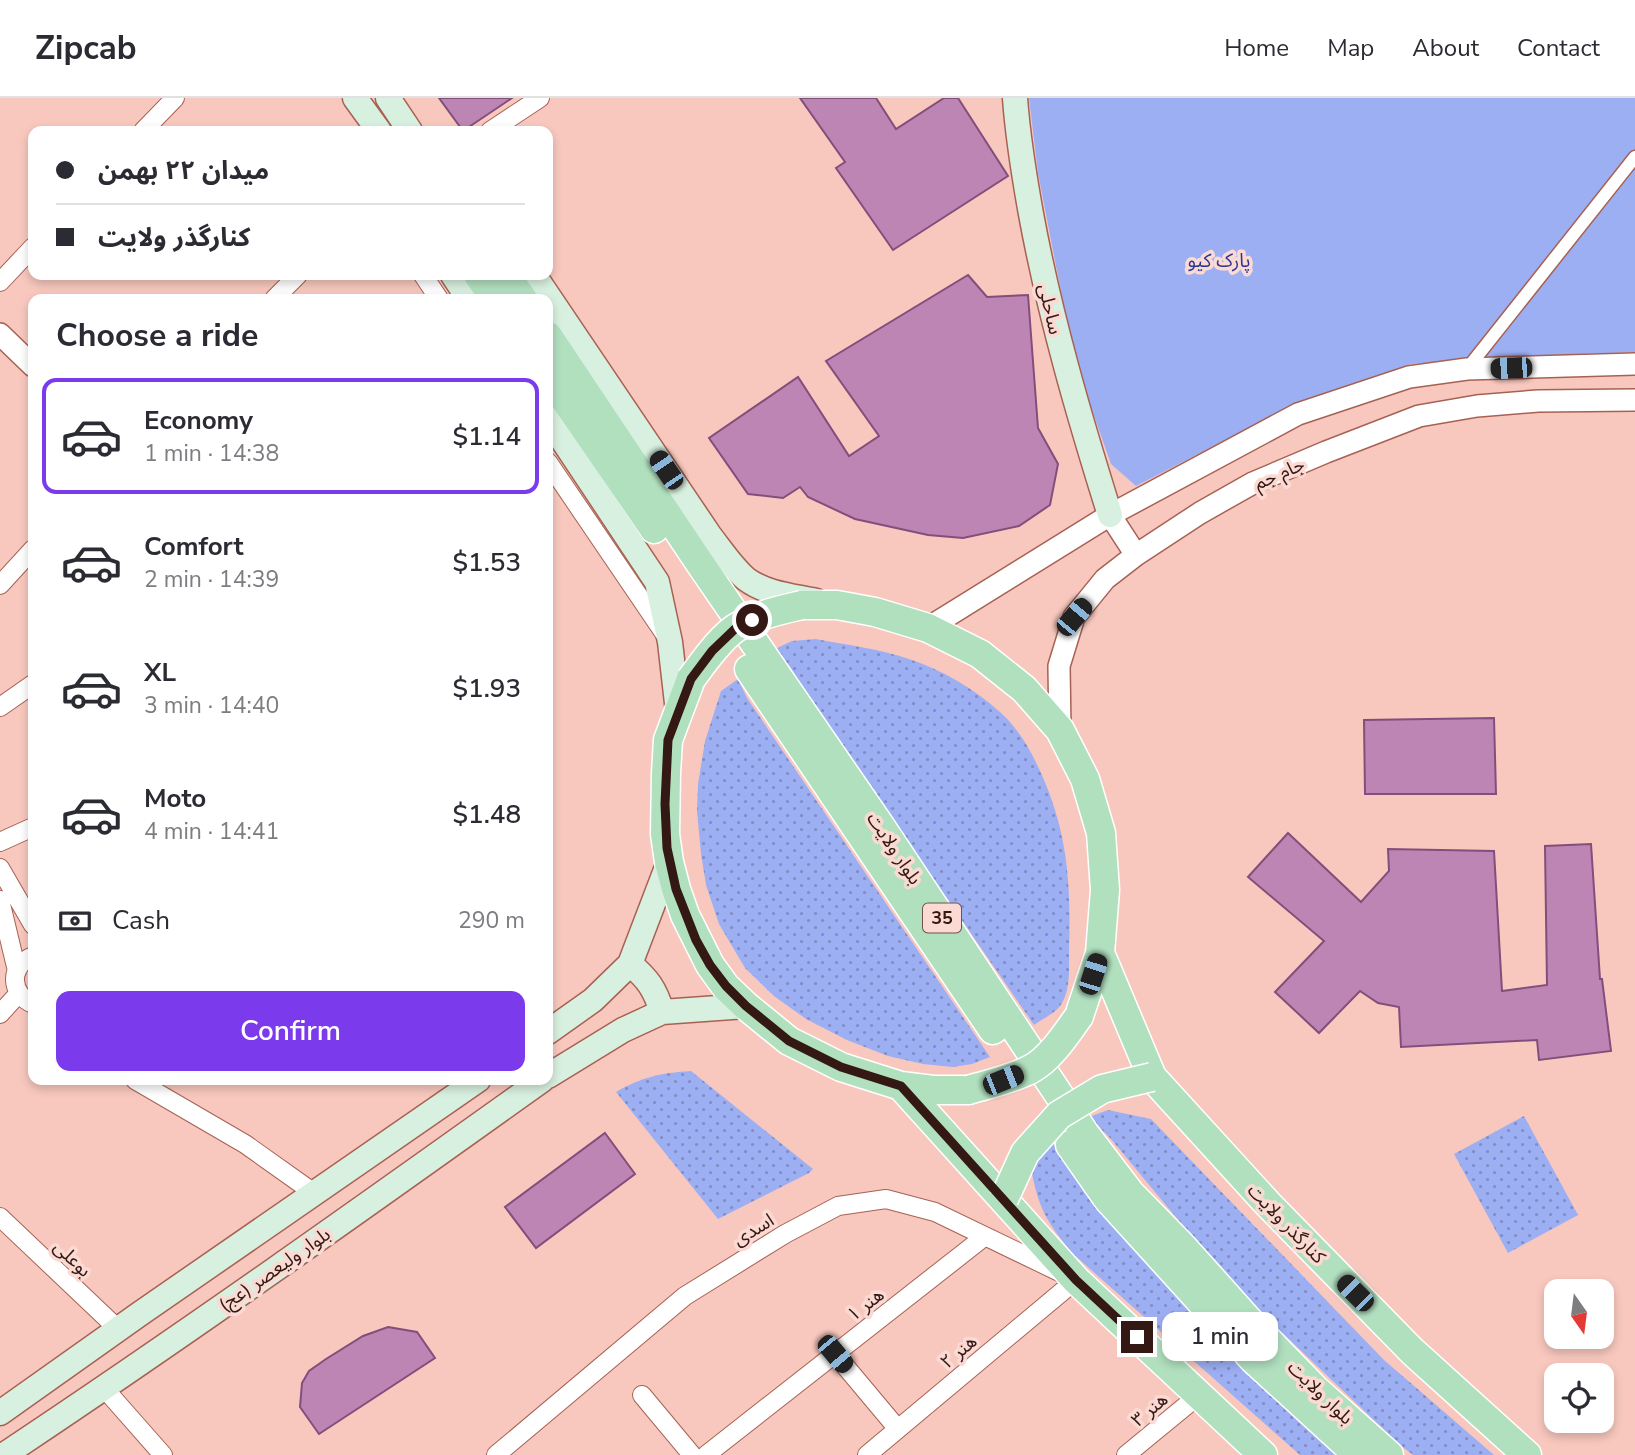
<!DOCTYPE html>
<html lang="en">
<head>
<meta charset="utf-8">
<style>
	:root { --surface:#fff; --page:#f7f7f7; --text:#2b2b33; --muted:#7c7c81; --line:#e1e1e2; --accent:#7c3aed }
	body { margin:0; font-family:"Nunito Sans","Noto Sans Arabic",sans-serif; background:var(--page); color:var(--text); height:100vh; display:flex; flex-direction:column; font-size:26px; white-space:nowrap }
	* { box-sizing:border-box; margin:0 }
	p { font-size:23px; color:var(--muted) }
	.icon { flex:none; width:38px; height:38px; fill:none; stroke:currentColor; stroke-width:2; stroke-linecap:round; stroke-linejoin:round }
	.map { position:relative; flex:1; overflow:hidden }
	.side { position:absolute; left:28px; top:196px; width:525px; height:791px; display:flex; flex-direction:column; background:var(--surface); border-radius:14px; box-shadow:0 4px 10px #0003 }
	.side>* { flex:none }
	.guide { position:absolute; left:28px; top:28px; width:525px; height:154px; border-radius:14px; box-shadow:0 4px 10px #0003; display:grid; align-content:center; height:154px; padding:0 28px; background:var(--surface) }
	.needle { width:46px; rotate:166deg }
	.buttons { position:absolute; left:1544px; top:1181px; display:grid; gap:14px }
	.buttons a { display:grid; place-items:center; width:70px; height:70px; border-radius:14px; background:var(--surface); box-shadow:0 4px 10px #0003; font-size:35px }
	.end { position:absolute; width:32px; height:32px; margin:-16px; border:9px solid #341813; background:#fff; box-shadow:0 0 0 4px #fff }
	.from { border-radius:50% }
	.bubble { position:absolute; height:49px; border-radius:14px; background:var(--surface); box-shadow:0 4px 10px #0003; font-size:23px; font-weight:600; line-height:49px; text-align:center }
	.car { position:absolute; width:21px; height:42px; margin:-21px -10px; border-radius:9px; box-shadow:0 0 5px 2px #0007; background:linear-gradient(#222 24%,#8ab4d8 0 40%,#222 0 76%,#8ab4d8 0 86%,#222 0) }
	.guide b { display:flex; align-items:center; gap:24px; height:66px; font-size:26px }
	.guide b+b { border-top:2px solid var(--line) }
	.guide i { width:18px; height:18px; background:var(--text) }
	ul { padding:0; list-style:none }
	li { display:flex; align-items:center; gap:21px; height:116px; margin:0 14px 10px; padding:0 14px; border:4px solid transparent; border-radius:14px }
	li div { flex:1 }
	li b { display:block; font-size:26px }
	li em { font-style:normal; font-weight:600 }
	li.on { border-color:var(--accent) }
	li>.icon { width:63px; height:63px; stroke-width:1.5 }
	h2 { padding:0 28px; font-size:32px; line-height:84px }
	.pay { display:flex; align-items:center; gap:18px; height:77px; padding:0 28px; font-size:26px }
	.pay p { margin-inline-start:auto }
	.button { display:flex; gap:14px; margin-top:auto; padding:14px 28px }
	.button a { flex:1; height:80px; border-radius:14px; background:var(--accent); color:#fff; font-size:28px; font-weight:600; line-height:80px; text-align:center }
	header { display:flex; align-items:center; gap:42px; box-sizing:border-box; height:98px; padding:0 35px; background:var(--surface); border-bottom:2px solid var(--line) }
	header strong { font-size:33px }
	nav { display:flex; gap:38px; margin-inline-start:auto; font-size:24px }
	.map>svg:first-child { display:block }
	.grass { fill:url(#grass-dots) }
	.green { fill:#9daff3 }
	.building { fill:#bd85b4; stroke:#824e7b; stroke-width:2 }
	.lines { fill:none; stroke-linecap:round; stroke-linejoin:round }
	.pedestrian-casing { stroke:#a76153; stroke-width:15 }
	.minor-casing { stroke:#a76153; stroke-width:20 }
	.tertiary-casing { stroke:#a76153; stroke-width:24 }
	.secondary-casing { stroke:#a76153; stroke-width:27 }
	.primary-casing { stroke:#fff; stroke-width:31 }
	.pedestrian { stroke:#fff; stroke-width:12 }
	.minor { stroke:#fff; stroke-width:18 }
	.tertiary { stroke:#fff; stroke-width:21 }
	.secondary { stroke:#d8f0df; stroke-width:24 }
	.primary { stroke:#b1e0bf; stroke-width:28 }
	.primary-bridge-casing { stroke:#fff; stroke-width:31; stroke-linecap:butt }
	.primary-bridge { stroke:#b1e0bf; stroke-width:28 }
	.route { stroke:#341813; stroke-width:9 }
	.labels { text-anchor:middle; stroke-width:7; stroke-linejoin:round; paint-order:stroke }
	.shield { fill:#fadad3; stroke:#6f524d; stroke-width:2 }
	.shield-label { font-size:18px; font-weight:bold; fill:#341813 }
	.park-label { font-size:19px; fill:#2c3693; stroke:#fadad3 }
	.street-label { font-size:19px; fill:#341813; stroke:#fadad3 }
</style>
</head>
<body>
<header>
<strong>Zipcab</strong>
<nav><a>Home</a><a>Map</a><a>About</a><a>Contact</a></nav>
</header>
<div class="map">
<svg width="1635" height="1357" viewBox="0 0 1635 1357">
	<defs>
		<pattern id="grass-dots" width="8" height="8" patternUnits="userSpaceOnUse" patternTransform="scale(1.75)"><rect width="8" height="8" fill="#9daff3"/><path d="M2 2h.1M6 6h.1" fill="none" stroke="#818dc4" stroke-width="1.8" stroke-linecap="round"/></pattern>
	</defs>
	<rect width="100%" height="100%" fill="#f8c8be"/>
	<!-- grass -->
	<path class="grass" d="M816,541c31,6 64,10 93,20 34,11 65,30 91,53 19,17 31,39 41,61 27,60 30,112 28,176 0,17 2,43 -9,57 -6,8 -18,13 -26,19l-259,-376 17,-8z
		M738,581l9,19 243,359 -18,7 -19,3 -30,-3 -35,-8 -41,-16 -41,-21 -32,-23 -29,-28 -26,-44 -13,-39 -5,-31 -4,-43 1,-27 7,-43 16,-50z
		M691,973l122,98 -4,4 -91,46 -102,-127c26,-15 44,-19 75,-21z
		M1108,1012l43,9 233,241 110,95h-81l-14,-11 -166,-158 -122,-147 -22,-22z
		M1524,1018l54,99 -70,38 -54,-99z
		M1053,1046l116,141 172,170h-41l-228,-202c-25,-31 -34,-45 -41,-85l7,-11z"/>
	<!-- green -->
	<path class="green" d="M1029,0h606v254l-108,4 -116,8 -108,36 -167,86 -25,-22 -37,-105 -36,-186z"/>
	<!-- building -->
	<path class="building" d="M439,0h73l-49,33z
		M800,0h76l20,31 48,-31h14l50,78 -115,74 -57,-82 9,-6z
		M968,177l19,22 41,-2 10,133 20,36 -8,41 -31,21 -56,12 -35,-3 -73,-16 -47,-22 -8,-10 -17,11 -35,-4 -39,-56 89,-61 51,79 30,-20 -53,-75z
		M1494,620l2,76h-131l-1,-74z
		M1288,735l73,69 28,-31 -1,-22 106,2 8,140 45,-6 -2,-139 46,-2 9,135h2l9,72 -72,9 -2,-20 -136,7 -2,-40 -21,-4 -18,-12 -41,42 -44,-41 49,-51 -76,-64z
		M605,1035l30,41 -99,74 -31,-41z
		M388,1229l29,5 18,26 -116,76 -19,-27 2,-24 7,-12 17,-12 37,-23z"/>
	<g class="lines">
		<!-- pedestrian casing -->
		<g class="pedestrian-casing">
			<path id="pedestrian" d="M1467,271l168,-212"/>
		</g>
		<!-- minor casing -->
		<g class="minor-casing">
			<path id="minor" d="M143,33l32,-33
				M490,33l50,-33
				M423,177l16,24
				M0,184l33,-35
				M274,201l24,-24
				M548,364l116,171
				M0,487l33,-36
				M0,609l33,-23
				M0,744l33,-15
				M0,770l33,57
				M0,802l17,71
				M33,858c-25,10 -23,38 0,48
				M0,916l19,-21
				M135,982l110,64 69,49
				M0,1119l118,112
				M835,1256l62,74
				M104,1290l59,67
				M642,1297l50,60
				M496,1357l189,-159 100,-62 53,-28 48,-7 49,13 141,68 -209,175
				M706,1357l278,-218
				M1126,1357l73,-60"/>
		</g>
		<!-- tertiary casing -->
		<g class="tertiary-casing">
			<path id="tertiary" d="M0,236l33,32
				M1110,417l26,40
				M928,530l182,-113 188,-101 111,-37 58,-8 168,-5
				M1060,632l-1,-64 15,-49 31,-38 31,-24 64,-42 53,-30 73,-31 93,-36 58,-10 61,-5 97,-1"/>
		</g>
		<!-- secondary casing -->
		<g class="secondary-casing">
			<path id="secondary" d="M355,0l24,33
				M388,0l22,33
				M1015,0c3,41 9,77 16,116 19,103 48,202 79,301
				M453,177l16,24
				M534,177l176,261c11,14 22,31 36,43 20,15 47,17 70,22
				M548,320l109,164 13,60 8,70
				M630,866c18,15 25,25 32,48
				M548,934l45,-32 37,-36 39,-102
				M548,978l75,-46 39,-18 84,-6
				M0,1315l141,-100 337,-233
				M4,1357c182,-121 360,-248 538,-375"/>
		</g>
		<!-- primary casing -->
		<g class="primary-casing">
			<path id="primary" d="M478,177l17,24
				M506,177l17,24
				M548,238l151,226 182,265 204,307 45,59 51,52 69,77 66,68 73,65
				M548,277l106,154
				M802,507h35l38,7 53,16 52,26 44,35 36,41 25,49 16,54 4,57 -5,63 -21,63
				M749,571l244,361
				M691,581l-23,61 -2,33 -1,61 4,28 7,27 9,26 25,50 16,22 20,19 43,35 52,26 60,19 32,4h35
				M1100,855l52,124 116,127 144,147 115,104
				M901,988l175,194 187,175
				M1070,1047l37,53 147,162 104,95"/>
		</g>
		<!-- pedestrian -->
		<use href="#pedestrian" class="pedestrian"/>
		<!-- minor -->
		<use href="#minor" class="minor"/>
		<!-- tertiary -->
		<use href="#tertiary" class="tertiary"/>
		<!-- secondary -->
		<use href="#secondary" class="secondary"/>
		<!-- primary -->
		<use href="#primary" class="primary"/>
		<!-- primary-bridge casing -->
		<g class="primary-bridge-casing">
			<path id="primary-bridge" d="M691,581c12,-16 31,-44 48,-53 19,-11 41,-16 63,-21
				M968,992c21,-6 44,-11 63,-21 19,-10 36,-36 48,-53
				M1004,1101l21,-46 34,-38 43,-26 50,-12"/>
		</g>
		<!-- primary-bridge -->
		<use href="#primary-bridge" class="primary-bridge"/>
	</g>
	<g class="lines">
		<!-- route -->
		<path class="route" d="M752,522l-15,7 -25,24 -21,28 -23,61 -3,64 2,44 9,41 20,51 14,25 16,21 20,20 43,35 52,26 60,19 175,194 61,57"/>
	</g>
	<g class="labels">
		<!-- shield labels -->
		<rect class="shield" x="923" y="805.5" width="38" height="29" rx="5"/>
		<g class="shield-label">
			<text x="942" y="826">35</text>
		</g>
		<!-- park labels -->
		<g class="park-label">
			<text x="1219" y="169">پارک کیو</text>
		</g>
		<!-- street labels -->
		<g class="street-label">
			<text transform="translate(1051 211) rotate(77)" y="7">ساحلی</text>
			<text transform="translate(1279 375) rotate(-24)" y="7">جام جم</text>
			<text transform="translate(895 750) rotate(56)" y="7">بلوار ولایت</text>
			<text transform="translate(1287 1125) rotate(46)" y="7">کنارگذر ولایت</text>
			<text transform="translate(753 1131) rotate(-31)" y="7">اسدی</text>
			<text transform="translate(73 1160) rotate(44)" y="7">بوعلی</text>
			<text transform="translate(274 1171) rotate(-35)" y="7">بلوار ولیعصر (عج)</text>
			<text transform="translate(865 1206) rotate(-38)" y="7">هنر ۱</text>
			<text transform="translate(958 1253) rotate(-40)" y="7">هنر ۲</text>
			<text transform="translate(1321 1294) rotate(44)" y="7">بلوار ولایت</text>
			<text transform="translate(1149 1311) rotate(-40)" y="7">هنر ۳</text>
		</g>
	</g>
</svg>
<div class="buttons">
<a><svg class="needle" viewBox="-14 -14 28 28"><path d="M0-13l5 13h-10z" fill="#e53935"/><path d="M0 13l5-13h-10z" fill="#7c7c81"/></svg></a>
<a><svg class="icon" aria-label="locate" viewBox="0 0 24 24"><circle cx="12" cy="12" r="6"/><path d="M12 2v4M12 18v4M2 12h4M18 12h4"/></svg></a>
</div>
<i class="end from" style="left:752px;top:522px"></i>
<i class="end" style="left:1137px;top:1239px"></i>
<div class="bubble" style="left:1162px;top:1214px;width:116px">1 min</div>
<i class="car" style="left:1511px;top:270px;rotate:268deg"></i>
<i class="car" style="left:666px;top:372px;rotate:326deg"></i>
<i class="car" style="left:1074px;top:519px;rotate:40deg"></i>
<i class="car" style="left:1093px;top:876px;rotate:18deg"></i>
<i class="car" style="left:1003px;top:982px;rotate:68deg"></i>
<i class="car" style="left:1355px;top:1195px;rotate:315deg"></i>
<i class="car" style="left:835px;top:1256px;rotate:140deg"></i>
<div class="guide">
<b><i class="from"></i>میدان ۲۲ بهمن</b>
<b><i></i>کنارگذر ولایت</b>
</div>
<section class="side">
<h2>Choose a ride</h2>
<ul>
<li class="on"><svg class="icon" aria-label="car" viewBox="0 0 24 24"><path d="M5 17H2v-5l4-1 3-4h7l3 4 3 1v5h-3M9 17h6M6 11h13"/><circle cx="7" cy="17" r="2"/><circle cx="17" cy="17" r="2"/></svg><div><b>Economy</b><p>1 min · 14:38</p></div><em>$1.14</em></li>
<li><svg class="icon" aria-label="car" viewBox="0 0 24 24"><path d="M5 17H2v-5l4-1 3-4h7l3 4 3 1v5h-3M9 17h6M6 11h13"/><circle cx="7" cy="17" r="2"/><circle cx="17" cy="17" r="2"/></svg><div><b>Comfort</b><p>2 min · 14:39</p></div><em>$1.53</em></li>
<li><svg class="icon" aria-label="car" viewBox="0 0 24 24"><path d="M5 17H2v-5l4-1 3-4h7l3 4 3 1v5h-3M9 17h6M6 11h13"/><circle cx="7" cy="17" r="2"/><circle cx="17" cy="17" r="2"/></svg><div><b>XL</b><p>3 min · 14:40</p></div><em>$1.93</em></li>
<li><svg class="icon" aria-label="car" viewBox="0 0 24 24"><path d="M5 17H2v-5l4-1 3-4h7l3 4 3 1v5h-3M9 17h6M6 11h13"/><circle cx="7" cy="17" r="2"/><circle cx="17" cy="17" r="2"/></svg><div><b>Moto</b><p>4 min · 14:41</p></div><em>$1.48</em></li>
</ul>
<div class="pay"><svg class="icon" aria-label="cash" viewBox="0 0 24 24"><path d="M3 7h18v10H3z"/><circle cx="12" cy="12" r="2"/></svg>Cash<p>290 m</p></div>
<div class="button"><a>Confirm</a></div>
</section>
</div>
</body>
</html>
